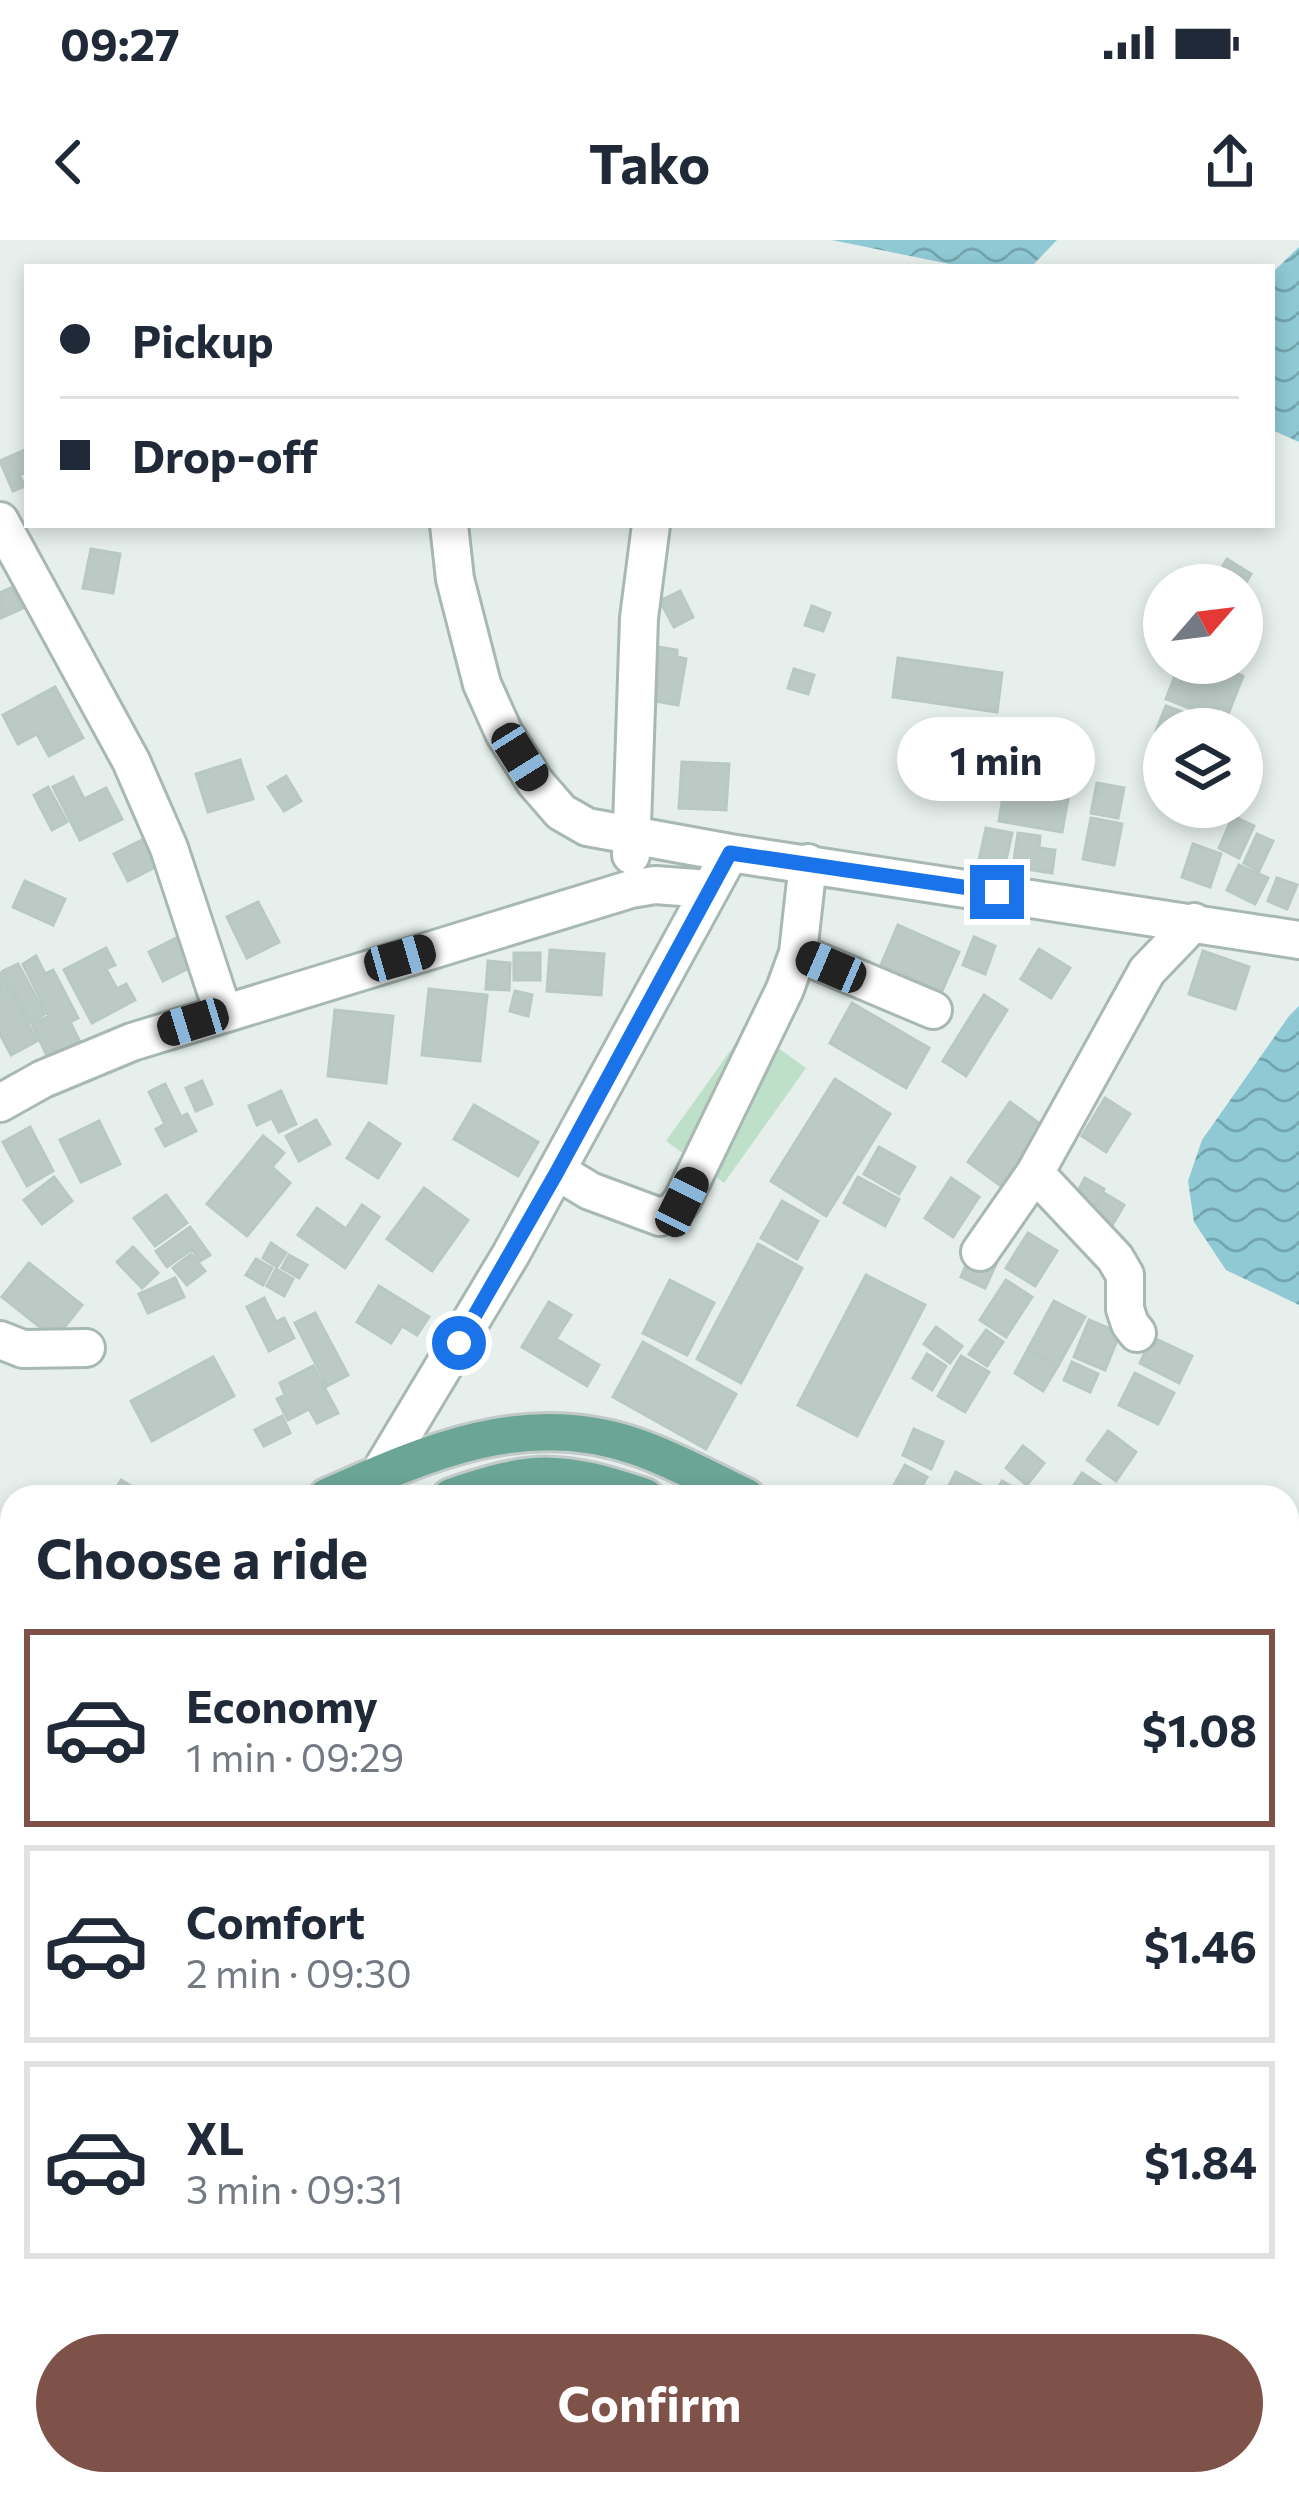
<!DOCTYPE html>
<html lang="en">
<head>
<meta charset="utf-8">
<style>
	:root { --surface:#fff; --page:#f6f6f7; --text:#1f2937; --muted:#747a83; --line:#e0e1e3; --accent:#7f5249 }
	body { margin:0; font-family:Commissioner,sans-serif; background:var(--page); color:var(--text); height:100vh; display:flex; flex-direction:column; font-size:45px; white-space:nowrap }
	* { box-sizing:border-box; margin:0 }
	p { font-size:39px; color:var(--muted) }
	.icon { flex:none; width:66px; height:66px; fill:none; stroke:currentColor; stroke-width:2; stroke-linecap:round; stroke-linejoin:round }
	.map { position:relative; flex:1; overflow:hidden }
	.drawer { position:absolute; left:0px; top:1245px; width:1299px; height:1011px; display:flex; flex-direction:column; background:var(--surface); border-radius:36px 36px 0 0; box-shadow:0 6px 18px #0003 }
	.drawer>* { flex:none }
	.top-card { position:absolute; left:24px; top:24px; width:1251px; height:264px; border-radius:0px; box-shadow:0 6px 18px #0003; display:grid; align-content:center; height:264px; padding:0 36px; background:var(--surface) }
	.needle { width:78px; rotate:62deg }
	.controls { position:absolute; left:1143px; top:324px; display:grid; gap:24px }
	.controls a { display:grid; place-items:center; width:120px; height:120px; border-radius:50%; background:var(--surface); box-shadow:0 6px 18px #0003; font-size:60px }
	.end { position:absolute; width:54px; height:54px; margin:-27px; border:15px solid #1a73e8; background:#fff; box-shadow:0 0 0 6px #fff }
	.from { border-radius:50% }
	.bubble { position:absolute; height:84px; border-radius:42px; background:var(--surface); box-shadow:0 6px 18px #0003; font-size:39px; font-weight:700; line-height:84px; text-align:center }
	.car { position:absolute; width:36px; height:72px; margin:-36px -18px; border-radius:15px; box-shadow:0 0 9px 3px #0007; background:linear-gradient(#222 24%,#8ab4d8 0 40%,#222 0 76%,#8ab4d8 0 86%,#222 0) }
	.top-card b { display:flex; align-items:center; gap:42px; height:114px; font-size:45px }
	.top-card b+b { border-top:3px solid var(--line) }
	.top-card i { width:30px; height:30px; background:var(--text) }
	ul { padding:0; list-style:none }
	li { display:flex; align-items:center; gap:36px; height:198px; margin:0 24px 18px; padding:0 12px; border:6px solid var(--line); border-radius:0px }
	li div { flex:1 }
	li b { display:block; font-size:45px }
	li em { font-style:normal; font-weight:700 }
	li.current { border-color:var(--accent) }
	li>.icon { width:108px; height:108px; stroke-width:1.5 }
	h2 { padding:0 36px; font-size:54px; line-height:144px }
	.cta { display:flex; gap:24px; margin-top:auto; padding:24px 36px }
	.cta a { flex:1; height:138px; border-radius:72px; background:var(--accent); color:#fff; font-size:48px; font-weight:700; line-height:138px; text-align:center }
	.status { display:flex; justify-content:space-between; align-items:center; height:84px; padding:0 60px; background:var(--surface); direction:ltr }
	.status svg { height:33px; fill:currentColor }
	header { display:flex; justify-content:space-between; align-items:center; height:156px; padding:0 36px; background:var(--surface); font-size:54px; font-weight:700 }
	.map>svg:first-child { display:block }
	.built { fill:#d4dfda }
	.green { fill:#bfe0c8 }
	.water { fill:url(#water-waves) }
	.building { fill:#bbcac4; stroke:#b8c9c2; stroke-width:3 }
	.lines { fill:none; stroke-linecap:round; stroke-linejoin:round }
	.minor-casing { stroke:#a8b8b2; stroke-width:42 }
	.major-casing { stroke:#c2cac8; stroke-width:42 }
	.minor { stroke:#fff; stroke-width:36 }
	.major { stroke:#6aa596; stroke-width:36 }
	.route { stroke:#1a73e8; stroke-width:15 }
</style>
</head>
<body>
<div class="status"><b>09:27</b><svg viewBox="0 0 49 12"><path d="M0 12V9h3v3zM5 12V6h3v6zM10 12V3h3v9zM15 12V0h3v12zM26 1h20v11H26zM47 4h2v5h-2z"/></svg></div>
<header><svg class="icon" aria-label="back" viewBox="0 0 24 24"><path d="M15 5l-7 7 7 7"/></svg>Tako<svg class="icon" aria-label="share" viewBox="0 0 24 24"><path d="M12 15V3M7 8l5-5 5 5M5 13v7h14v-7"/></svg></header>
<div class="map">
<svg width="1299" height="2255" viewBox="0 0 1299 2255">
	<defs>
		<pattern id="water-waves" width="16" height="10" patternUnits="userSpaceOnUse" patternTransform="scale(3)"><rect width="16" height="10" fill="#8ec9d4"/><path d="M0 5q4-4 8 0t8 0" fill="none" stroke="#74a5ad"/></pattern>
	</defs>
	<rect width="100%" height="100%" fill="#e6efeb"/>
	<!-- built -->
	<path class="built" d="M12,1493v751h1275v-613l12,11v613h-1299v-756z"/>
	<!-- green -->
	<path class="green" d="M748,786l58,42 -82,115 -58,-42z"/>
	<!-- water -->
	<path class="water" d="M832,0h225l-26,27h-67z
		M1299,7v195l-27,-12v-157z
		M1299,766v299l-73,-35 -32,-48 -6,-41 14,-41 87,-124z"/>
	<!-- building -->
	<path class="building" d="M27,209v23l-8,3 6,11 -12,5 -13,-30z
		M91,309l29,5 -7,39 -30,-5z
		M1227,319l24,15 -9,15v-4h-25l-4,-3z
		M13,347l10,21 -22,10 -1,-25z
		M680,351l13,26 -19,10 -14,-26z
		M1161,359l3,2v27l-14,-9z
		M812,366l18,7 -7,18 -18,-6z
		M658,407l19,3v7l9,2 -8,46 -29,-5z
		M898,418l104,15 -5,39 -104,-15z
		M1180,423h29l34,13 -18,46 -59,-23z
		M794,429l20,6 -6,19 -20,-6z
		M55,447l28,51 -34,18 -12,-22 -19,10 -15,-29z
		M1166,466l41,15 -3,8h-40v5l-8,-3z
		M240,520l13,39 -45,13 -12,-38z
		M682,522l47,2 -3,46 -47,-2z
		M1008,526l64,11 -10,55 -63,-11z
		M286,536l15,25 -17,10 -16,-24z
		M73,537l11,22 22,-11 16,31 -42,21 -27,-53z
		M1097,543l27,5 -6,30 -27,-5z
		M48,547l19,35 -15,8 -18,-35z
		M1233,576l21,10 -15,32 -20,-10z
		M1091,578l31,6 -8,41 -31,-6z
		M986,588l26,5 -7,32 -26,-5z
		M1018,593l22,3 -1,12 16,2 -3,23 -39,-6z
		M1257,594l16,7 -14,30 -15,-8z
		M144,599l13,27 -29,15 -14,-27z
		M1193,604l28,10 -11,33 -28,-10z
		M1239,625l29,13 -13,26 -28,-14z
		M1277,638l20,7 -10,24 -19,-8z
		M25,641l40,18 -12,26 -40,-18z
		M258,662l21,40 -32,16 -20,-41z
		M898,685l61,27 -17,39 -61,-26z
		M178,697l15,29 -30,15 -14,-29z
		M974,697l21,9 -10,28 -22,-9z
		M106,708l9,17 -9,4 11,20 9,-5 9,16 -43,23 -28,-53z
		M1039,709l31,19 -19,30 -30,-19z
		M550,710l54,4 -3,41 -54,-4z
		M1203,711l46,16 -14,42 -46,-15z
		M514,713h26v27h-26z
		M36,716l9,18 8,-4 25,48 -8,4 10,20 -32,16 -16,-34 17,-8 -26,-52z
		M488,721l22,2 -1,27 -23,-1z
		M18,724l27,50 -15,8 -27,-51z
		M0,732l37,69 -26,14 -11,-21z
		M429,749l58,6 -7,66 -58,-6z
		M515,751l17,4 -4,21 -18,-5z
		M984,755l23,15 -41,66 -23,-15z
		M852,763l77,45 -23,40 -76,-45z
		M335,770l58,6 -7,67 -58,-7z
		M835,839l55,35 -64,102 -55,-35z
		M202,841l10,23 -16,7 -10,-23z
		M165,844l16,33 6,-3 9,17 -31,15 -9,-17 9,-5 -16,-32z
		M281,851l15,33 -17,8 -7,-14 -15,7 -8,-19z
		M1105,858l25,16 -24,38 -24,-16z
		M1010,862l33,24 -42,60 -33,-24z
		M474,865l64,37 -20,34 -64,-37z
		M316,880l14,24 -31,17 -13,-25z
		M99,881l21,43 -39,18 -21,-42z
		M369,883l31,21 -22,34 -31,-20z
		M30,887l23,44 -26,15 -24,-44z
		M263,896l21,17 -12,14 18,16 -43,53 -40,-32z
		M879,907l36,20 -16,27 -35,-20z
		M54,937l18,24 -30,23 -18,-24z
		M858,937l41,22 -14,27 -41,-23z
		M951,938l28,19 -26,40 -28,-19z
		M1085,938l19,11 -15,26 -18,-11z
		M424,948l44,32 -36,51 -45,-32z
		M1104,953l20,12 -17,29 -20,-13z
		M166,955l21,28 -32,23 -21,-28z
		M782,961l36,20 -21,38 -36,-21z
		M362,965l17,12 -34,51 -47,-33 19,-27 29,21z
		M190,987l20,28 -10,6 -8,-12 -25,18 -11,-16z
		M1028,993l29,18 -22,35 -29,-18z
		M271,1003l15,10 -9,14 -14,-9z
		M758,1004l44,24 -61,115 -44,-24z
		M133,1007l25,26 -16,15 -25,-26z
		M972,1011l25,11 -12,26 -24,-11z
		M191,1014l14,17 -18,14 -14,-17z
		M289,1015l18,10 -8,13 -17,-10z
		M256,1019l16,9 -9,17 -17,-10z
		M29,1023l53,42 -27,34 -53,-42z
		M276,1029l17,10 -9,17 -17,-10z
		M866,1035l59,30 -68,131 -59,-31z
		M175,1038l9,19 -36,16 -9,-19z
		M670,1040l44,23 -27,52 -44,-22z
		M1006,1040l26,17 -26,40 -26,-17z
		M379,1046l50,31 -12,18 -15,-9 -11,17 -34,-21z
		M264,1058l12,24 8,-4 10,20 -25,13 -22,-44z
		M1054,1061l31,16 -27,49 -30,-17z
		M549,1062l22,13 -15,24 43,26 -12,21 -65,-39z
		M315,1073l33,62 -21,11 -32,-63z
		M1089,1080l31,13 -15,37 -31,-13z
		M936,1087l26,19 -12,17 -26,-19z
		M986,1090l17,12 -16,24 -18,-12z
		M1152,1097l40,19 -13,27 -39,-20z
		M643,1102l93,52 -30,55 -93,-52z
		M1028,1109l30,17 -15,25 -28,-18z
		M927,1114l19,12 -14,24 -19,-12z
		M961,1116l28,16 -24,40 -27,-16z
		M213,1117l21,39 -82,45 -21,-40z
		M1072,1122l26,12 -8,18 -26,-12z
		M313,1126l25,47 -21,10 -8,-14 -21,11 -11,-21 8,-4 -5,-12z
		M1135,1133l39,20 -16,31 -39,-19z
		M282,1176l8,17 -26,13 -9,-16z
		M914,1189l29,13 -12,27 -28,-14z
		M1108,1191l28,21 -20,29 -29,-21z
		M1023,1206l21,17 -17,22 -21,-17z
		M905,1225l22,12 -11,20h-6l-17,-10z
		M956,1232l32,17 -4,8h-41z
		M1082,1233l27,18 -4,6h-39z
		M121,1240l28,17h-38z
		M1002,1241l26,15v1h-35z
		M1288,1449l11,2v79l-12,-2z
		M1287,1833l11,19 1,12 -4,12 -8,9z
		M12,2141v103h295l5,11h-312v-108z"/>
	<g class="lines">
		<!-- minor casing -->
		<g class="minor-casing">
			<path id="minor" d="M0,281l131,240 38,87 54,164
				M449,285l6,54 27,105 22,49 31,49 26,30 26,15 143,26
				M631,615l8,-237 12,-93
				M798,713l135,57
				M0,863l43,-24 89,-37 499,-153 24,-4 54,4
				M557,931l33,20 70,26 14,-6 8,-10 103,-212 13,-36 10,-90
				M1035,933l80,85 10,17v34l5,15 7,9
				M980,1012l55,-79 112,-202 47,-49
				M0,1100l23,9 63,-1
				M379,1234l132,-220 219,-401 569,87
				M1287,2178l12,-3
				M1144,2255l17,-11"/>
		</g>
		<!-- major casing -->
		<g class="major-casing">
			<path id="major" d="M327,1257c101,-45 199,-89 310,-50 38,13 73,33 109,50
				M451,1257c84,-29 110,-28 194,0
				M0,1404l12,-5
				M0,1456l12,-5
				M1287,1552l12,8
				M1287,1592l12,10"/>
		</g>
		<!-- minor -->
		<use href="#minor" class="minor"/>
		<!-- major -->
		<use href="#major" class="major"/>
	</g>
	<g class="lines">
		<!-- route -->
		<path class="route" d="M459,1103l98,-171 173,-319 267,39"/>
	</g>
</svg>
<div class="controls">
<a><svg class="needle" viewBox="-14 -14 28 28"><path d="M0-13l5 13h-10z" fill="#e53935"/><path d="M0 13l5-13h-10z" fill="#747a83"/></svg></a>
<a><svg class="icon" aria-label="layers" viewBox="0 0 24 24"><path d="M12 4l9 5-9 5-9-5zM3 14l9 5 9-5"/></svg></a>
</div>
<i class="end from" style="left:459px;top:1103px"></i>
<i class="end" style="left:997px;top:652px"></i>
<div class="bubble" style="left:897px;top:477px;width:198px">1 min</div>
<i class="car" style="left:520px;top:517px;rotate:148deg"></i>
<i class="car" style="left:400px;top:718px;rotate:74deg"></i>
<i class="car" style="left:831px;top:727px;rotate:293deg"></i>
<i class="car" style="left:193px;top:782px;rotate:253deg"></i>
<i class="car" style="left:682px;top:962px;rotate:26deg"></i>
<div class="top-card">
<b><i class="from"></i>Pickup</b>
<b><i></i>Drop-off</b>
</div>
<section class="drawer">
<h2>Choose a ride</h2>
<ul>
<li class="current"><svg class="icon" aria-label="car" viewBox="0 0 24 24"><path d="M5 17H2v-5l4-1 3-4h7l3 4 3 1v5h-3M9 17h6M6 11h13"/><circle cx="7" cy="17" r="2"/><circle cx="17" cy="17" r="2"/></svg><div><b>Economy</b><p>1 min · 09:29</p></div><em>$1.08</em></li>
<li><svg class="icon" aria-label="car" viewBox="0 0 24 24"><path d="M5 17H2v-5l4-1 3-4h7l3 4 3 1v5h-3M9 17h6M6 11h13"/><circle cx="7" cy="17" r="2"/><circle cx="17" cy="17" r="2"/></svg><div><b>Comfort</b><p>2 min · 09:30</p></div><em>$1.46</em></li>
<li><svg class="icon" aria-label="car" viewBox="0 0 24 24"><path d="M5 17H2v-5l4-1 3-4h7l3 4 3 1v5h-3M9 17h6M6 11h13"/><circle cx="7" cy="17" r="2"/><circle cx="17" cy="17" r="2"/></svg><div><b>XL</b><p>3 min · 09:31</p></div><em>$1.84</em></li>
</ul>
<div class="cta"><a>Confirm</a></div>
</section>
</div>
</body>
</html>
